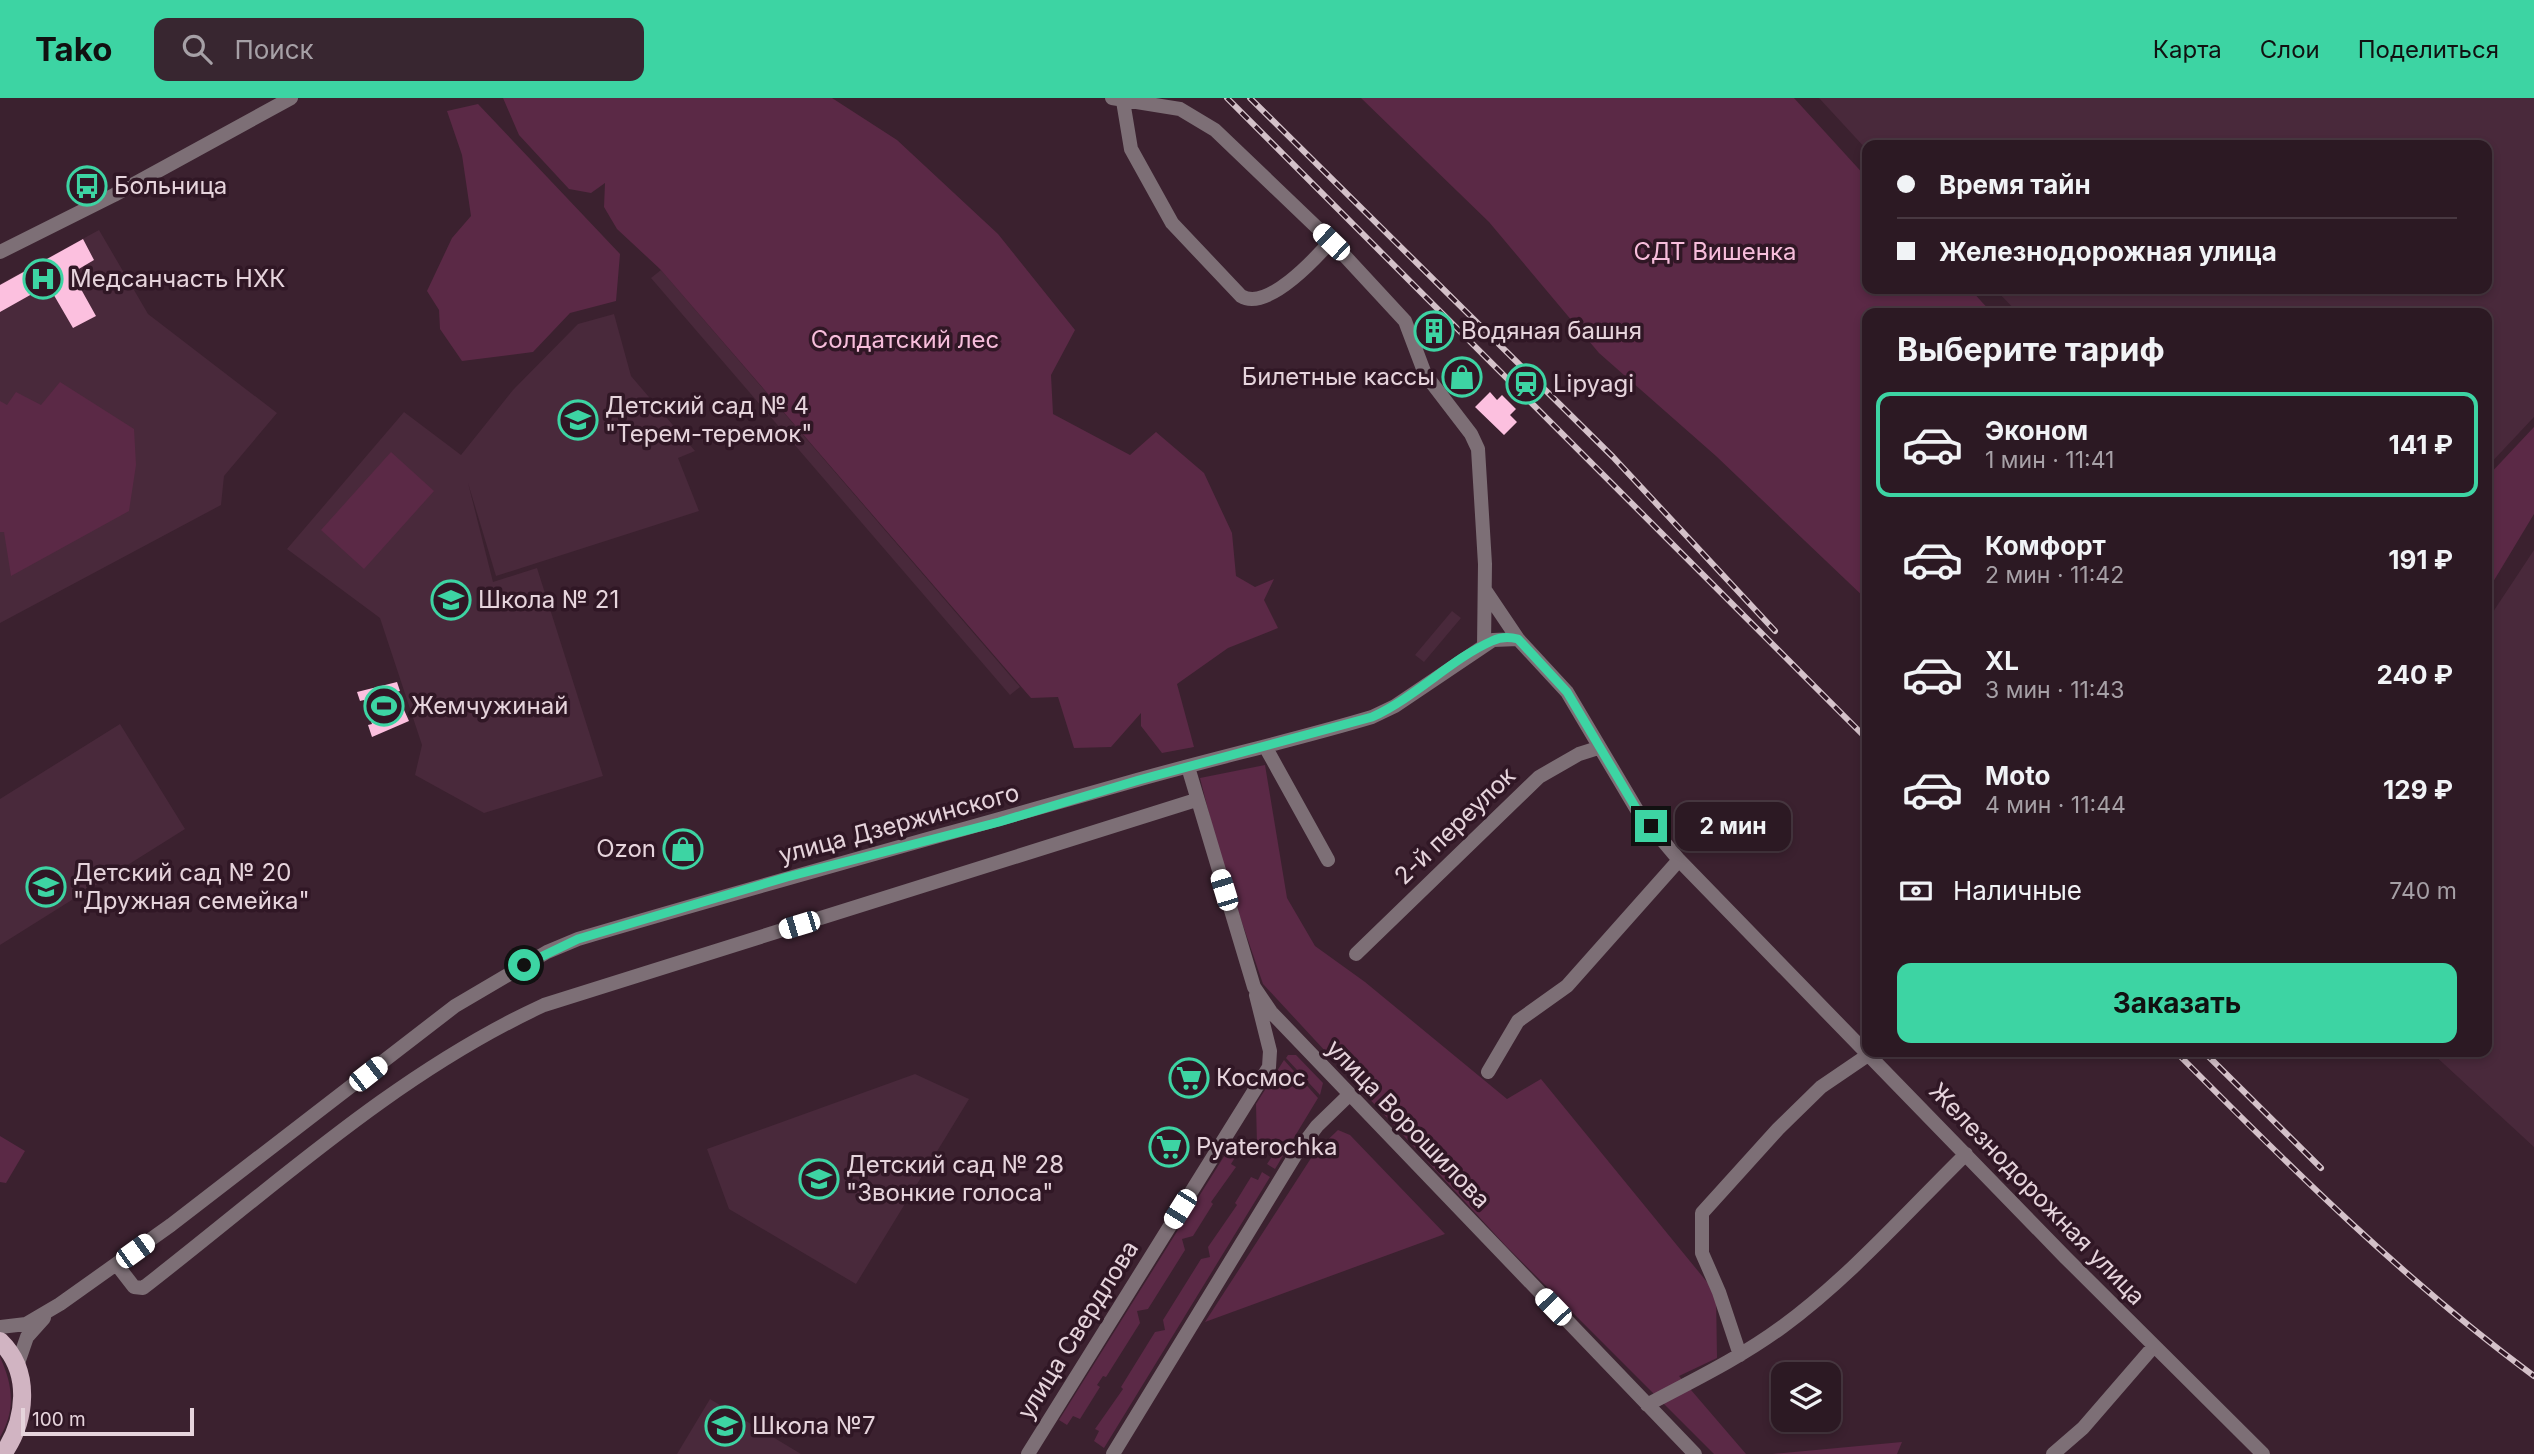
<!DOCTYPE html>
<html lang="ru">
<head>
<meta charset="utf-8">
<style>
	:root { --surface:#2c1923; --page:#382630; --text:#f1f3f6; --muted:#a6a0a6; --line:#483841; --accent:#3dd4a3 }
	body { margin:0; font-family:Inter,sans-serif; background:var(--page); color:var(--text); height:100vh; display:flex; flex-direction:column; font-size:26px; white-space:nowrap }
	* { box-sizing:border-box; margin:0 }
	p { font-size:23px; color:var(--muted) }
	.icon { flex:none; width:38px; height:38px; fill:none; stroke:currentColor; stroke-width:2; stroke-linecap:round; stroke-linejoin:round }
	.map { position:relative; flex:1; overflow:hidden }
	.sheet { position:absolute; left:1862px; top:210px; width:630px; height:749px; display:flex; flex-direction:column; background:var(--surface); border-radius:14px; box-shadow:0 4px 10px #0003,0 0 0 2px var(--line) }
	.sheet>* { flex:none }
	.banner { position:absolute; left:1862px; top:42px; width:630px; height:154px; border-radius:14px; box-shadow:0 4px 10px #0003,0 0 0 2px var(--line); display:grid; align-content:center; height:154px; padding:0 35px; background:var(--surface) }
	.controls { position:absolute; left:1771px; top:1264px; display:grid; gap:14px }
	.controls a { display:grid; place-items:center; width:70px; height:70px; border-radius:14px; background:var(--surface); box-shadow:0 4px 10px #0003,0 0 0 2px var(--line); font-size:35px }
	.scale { position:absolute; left:21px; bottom:18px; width:173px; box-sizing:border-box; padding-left:7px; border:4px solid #e6d4dc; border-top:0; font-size:19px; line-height:24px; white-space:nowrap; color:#e6d4dc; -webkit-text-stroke:5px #301725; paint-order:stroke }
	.end { position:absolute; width:32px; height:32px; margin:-16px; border:9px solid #3dd4a3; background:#111; box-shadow:0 0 0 4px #111 }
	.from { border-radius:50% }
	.bubble { position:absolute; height:49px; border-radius:14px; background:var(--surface); box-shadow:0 4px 10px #0003,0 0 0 2px var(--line); font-size:23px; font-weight:700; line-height:49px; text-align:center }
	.car { position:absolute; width:21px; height:42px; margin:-21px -10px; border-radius:9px; box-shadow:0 0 5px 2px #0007; background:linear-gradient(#fff 24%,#345 0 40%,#fff 0 76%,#345 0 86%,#fff 0) }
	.banner b { display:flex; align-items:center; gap:24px; height:66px; font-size:26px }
	.banner b+b { border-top:2px solid var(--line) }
	.banner i { width:18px; height:18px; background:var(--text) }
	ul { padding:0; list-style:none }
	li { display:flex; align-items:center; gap:21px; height:105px; margin:0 14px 10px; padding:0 21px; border:4px solid transparent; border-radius:14px }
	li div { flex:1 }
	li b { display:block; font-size:26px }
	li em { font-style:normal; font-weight:700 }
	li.selected { border-color:var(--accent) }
	li>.icon { width:63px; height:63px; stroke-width:1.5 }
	h2 { padding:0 35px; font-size:32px; line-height:84px }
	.pay { display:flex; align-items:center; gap:18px; height:77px; padding:0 35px; font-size:26px }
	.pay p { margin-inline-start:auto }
	.button { display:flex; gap:14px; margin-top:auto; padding:14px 35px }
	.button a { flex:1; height:80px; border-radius:14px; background:var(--accent); color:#111; font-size:28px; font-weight:700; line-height:80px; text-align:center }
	header { display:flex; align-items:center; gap:42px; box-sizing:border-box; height:98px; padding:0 35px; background:var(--accent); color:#111 }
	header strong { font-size:33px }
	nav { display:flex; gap:38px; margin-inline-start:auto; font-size:24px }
	.search { width:490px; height:63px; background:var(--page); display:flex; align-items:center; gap:18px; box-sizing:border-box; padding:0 24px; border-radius:14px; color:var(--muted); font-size:26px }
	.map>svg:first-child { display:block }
	.built { fill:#49293b }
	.green { fill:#5b2946 }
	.building { fill:#fcc0df }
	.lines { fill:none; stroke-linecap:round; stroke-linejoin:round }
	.street { stroke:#7d6f76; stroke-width:14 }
	.primary { stroke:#d1b4c2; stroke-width:18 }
	.rail-casing { stroke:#d4c1c9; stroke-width:6 }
	.rail { stroke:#301725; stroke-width:3.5; stroke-dasharray:10; stroke-linecap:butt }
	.route { stroke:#3dd4a3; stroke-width:9 }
	.labels { text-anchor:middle; stroke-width:7; stroke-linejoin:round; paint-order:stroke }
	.poi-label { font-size:24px; fill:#e6d4dc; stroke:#301725; text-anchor:start }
	.park-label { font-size:24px; fill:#f7bddb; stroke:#301725 }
	.street-label { font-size:24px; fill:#e6d4dc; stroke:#301725 }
</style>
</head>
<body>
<header>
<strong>Tako</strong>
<div class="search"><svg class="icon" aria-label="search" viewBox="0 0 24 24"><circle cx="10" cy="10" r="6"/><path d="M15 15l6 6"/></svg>Поиск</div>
<nav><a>Карта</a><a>Слои</a><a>Поделиться</a></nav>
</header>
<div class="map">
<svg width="2534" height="1356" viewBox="0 0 2534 1356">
	<rect width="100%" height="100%" fill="#3b212f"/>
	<!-- built -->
	<path class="built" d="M1819,0h715v319l-47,50v-154h-469l-23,-24h492v-144h-620v5z
		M99,132l49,84 129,99 -53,63 -3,29 -221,118v-339z
		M661,172l359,417 -10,8 -359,-417z
		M614,216l17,62 64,75 -17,7 21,53 -203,65 -28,-93 25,99 44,-14 66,208 -119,37 -69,-38 7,-30 -42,-127 -93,-69 117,-137 57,43 52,-65 65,-66z
		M2534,452v597l-103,-95h56v-431z
		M1452,513l9,7 -37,44 -9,-7z
		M120,626l65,105 -185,116v-146z
		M915,976l54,25 -113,185 -127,-75 -22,-60z
		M710,1301l91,55h-124z"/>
	<!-- green -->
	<path class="green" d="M503,0h329l65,42 101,94 77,96 -24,45 2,39 77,41 26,-23 48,41 28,60 4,43 19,11 19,-8 -10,21 14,28 -50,20 -51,36 17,63 -32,6 -21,-27v-13l-30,34 -37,1 -16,-51 -27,1 -371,-429 -43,-40 -13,-22 1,-24 -14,10 -22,-4 -50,-54z
		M1361,0h433l73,80v111h103l22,24h-125v287l-151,-144 -117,-103 -110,-131z
		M478,6l142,150 -4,47 -46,12 -37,39 -71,9 -22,-32 -1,-19 -12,-19 25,-53 19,-22 -9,-61 -15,-44z
		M60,284l74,47 2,36 -7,46 -118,65 -7,-44h-4v-131l7,4 9,-13 25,13z
		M2534,329v87l-47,78v-115z
		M391,354l43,39 -70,78 -43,-39z
		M1265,667l22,133 28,48 50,36 142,117 34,-20 175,214 1,65 -38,18 67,78h-32l-209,-209 -242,-261 -42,-123 -21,-83z
		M1288,957h8l27,28 -3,12 -34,-37z
		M1284,962l34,38 -43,71 -8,-5 6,-9 -16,-10 -1,-41z
		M1338,1032l12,5 95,99 -240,88 110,-170z
		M0,1038l25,15 -19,32 -6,-1z
		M1228,1052l8,6 -5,8 5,3 -25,35 2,2 -20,32 -11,3 3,11 -37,59 -11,2 3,12 -34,54 -3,-1 -6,9 3,2 -20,32 -7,-3 -6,9 -8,-5z
		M1262,1074l8,5 -166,271 -10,-7 5,-10 -4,-2 28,-40 -2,-2 34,-55 10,-2 -2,-10 38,-61 9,-2 -2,-10 29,-42 -2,-2 16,-26 7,3z
		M0,1259c13,28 16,53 0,80z
		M1902,1344l-5,12h-125z"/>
	<!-- building -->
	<path class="building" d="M83,141l11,21 -22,13 24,43 -23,12 -25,-43 -48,27v-27z
		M1461,262l18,18 -16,16 -18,-18z
		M1490,294l7,8 5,-5 14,14 -6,6 7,7 -13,13 -29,-28z
		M397,584l3,9 -4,1 13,29 -37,16 -4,-12 4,-1 -8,-24 -4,1 -3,-9z"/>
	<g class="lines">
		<!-- street -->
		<path class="street" d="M1112,0l68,11 35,21 116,111 74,80 20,53 46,60 7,15 7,115 -1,82
			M1123,3l8,48 41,74 69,73c26,16 74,-37 90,-55
			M0,154l114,-57 177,-97
			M1485,492l33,49 49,53 70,118 42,50 386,397 198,197
			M1266,650l62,112
			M1188,669l66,220 17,25 424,442
			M1356,856l183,-177 40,-23 19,-6
			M1488,974l30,-51 49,-35 112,-126
			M117,1167l17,22 9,1c128,-99 253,-215 401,-283l652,-205
			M0,1229l26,-3 34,-20 111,-79 284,-219 92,-54 31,-13c186,-55 373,-106 559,-159 78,-22 158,-40 235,-63l23,-11 98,-66 25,-1
			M1740,1257l-21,-63 -17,-39v-40l76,-84 43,-42 47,-32
			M17,1268l10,-29 17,-19
			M1647,1307c45,-24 93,-47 135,-78 67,-49 125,-115 184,-173
			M1028,1356l241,-387 1,-16 -14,-56
			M1113,1356l183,-300 21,-28 32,-31
			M2053,1356l30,-26 71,-82"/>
		<!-- primary -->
		<path class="primary" d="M0,1243c32,31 26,80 3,113"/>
		<!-- rail casing -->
		<g class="rail-casing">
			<path id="rail" d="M1227,0l640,641
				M1250,0l363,359 162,174
				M2176,954c113,114 228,228 358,324
				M2204,954l117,116"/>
		</g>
		<!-- rail -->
		<use href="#rail" class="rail"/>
	</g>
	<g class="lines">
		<!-- route -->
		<path class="route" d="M524,867l54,-26 209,-62 212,-55 140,-42 233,-63c44,-20 79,-58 120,-76 8,-4 18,-4 26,-2l49,53 70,118 14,16"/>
	</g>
	<!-- icons -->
	<defs>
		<g id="bus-ring" transform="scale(2.0125)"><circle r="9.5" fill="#301725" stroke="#3dd4a3" stroke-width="1.5"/><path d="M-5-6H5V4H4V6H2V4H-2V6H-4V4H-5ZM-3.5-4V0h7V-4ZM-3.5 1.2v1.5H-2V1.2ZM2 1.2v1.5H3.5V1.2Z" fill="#3dd4a3"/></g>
		<g id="hospital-ring" transform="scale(2.0125)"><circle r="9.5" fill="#301725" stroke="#3dd4a3" stroke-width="1.5"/><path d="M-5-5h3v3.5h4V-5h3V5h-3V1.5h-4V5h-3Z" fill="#3dd4a3"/></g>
		<g id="building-ring" transform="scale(2.0125)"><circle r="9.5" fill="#301725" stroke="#3dd4a3" stroke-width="1.5"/><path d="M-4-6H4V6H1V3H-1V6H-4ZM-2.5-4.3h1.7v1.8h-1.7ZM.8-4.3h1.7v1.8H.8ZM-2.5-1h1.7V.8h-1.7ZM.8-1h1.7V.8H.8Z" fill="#3dd4a3"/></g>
		<g id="shop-ring" transform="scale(2.0125)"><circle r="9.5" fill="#301725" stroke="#3dd4a3" stroke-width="1.5"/><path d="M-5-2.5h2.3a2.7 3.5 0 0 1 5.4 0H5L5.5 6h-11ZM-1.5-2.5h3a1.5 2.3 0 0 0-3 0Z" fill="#3dd4a3"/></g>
		<g id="station-ring" transform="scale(2.0125)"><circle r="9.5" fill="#301725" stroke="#3dd4a3" stroke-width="1.5"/><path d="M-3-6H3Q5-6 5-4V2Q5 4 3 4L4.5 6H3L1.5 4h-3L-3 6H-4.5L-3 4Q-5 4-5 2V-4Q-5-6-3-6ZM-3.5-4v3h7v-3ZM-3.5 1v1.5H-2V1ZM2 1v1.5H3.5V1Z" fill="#3dd4a3"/></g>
		<g id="school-ring" transform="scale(2.0125)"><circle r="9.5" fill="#301725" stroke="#3dd4a3" stroke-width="1.5"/><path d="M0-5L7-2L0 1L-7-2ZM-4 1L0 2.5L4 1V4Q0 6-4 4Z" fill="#3dd4a3"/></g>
		<g id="stadium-ring" transform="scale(2.0125)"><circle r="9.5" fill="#301725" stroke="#3dd4a3" stroke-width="1.5"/><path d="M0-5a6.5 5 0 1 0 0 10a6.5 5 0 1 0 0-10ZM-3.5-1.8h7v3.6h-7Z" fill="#3dd4a3"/></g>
		<g id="supermarket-ring" transform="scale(2.0125)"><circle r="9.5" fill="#301725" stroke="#3dd4a3" stroke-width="1.5"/><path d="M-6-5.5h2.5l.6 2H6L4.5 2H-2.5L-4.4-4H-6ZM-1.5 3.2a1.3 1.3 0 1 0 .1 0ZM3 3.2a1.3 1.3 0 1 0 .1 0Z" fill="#3dd4a3"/></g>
	</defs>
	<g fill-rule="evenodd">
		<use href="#bus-ring" x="87" y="88"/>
		<use href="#hospital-ring" x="43" y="181"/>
		<use href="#building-ring" x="1434" y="233"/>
		<use href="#shop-ring" x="1462" y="279"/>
		<use href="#station-ring" x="1526" y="286"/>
		<use href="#school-ring" x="578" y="322"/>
		<use href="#school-ring" x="451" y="502"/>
		<use href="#stadium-ring" x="384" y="608"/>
		<use href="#shop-ring" x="683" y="751"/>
		<use href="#school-ring" x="46" y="789"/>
		<use href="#supermarket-ring" x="1189" y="980"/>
		<use href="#supermarket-ring" x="1169" y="1049"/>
		<use href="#school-ring" x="819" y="1081"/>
		<use href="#school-ring" x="725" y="1328"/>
	</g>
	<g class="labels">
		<!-- poi labels -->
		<g class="poi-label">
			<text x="114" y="96">Больница</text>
			<text x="70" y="189">Медсанчасть НХК</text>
			<text x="1461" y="241">Водяная башня</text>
			<text x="1435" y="287" text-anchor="end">Билетные кассы</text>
			<text x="1553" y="294">Lipyagi</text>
			<text x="605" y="316">Детский сад № 4<tspan x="605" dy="28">"Терем-теремок"</tspan></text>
			<text x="478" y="510">Школа № 21</text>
			<text x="411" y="616">Жемчужинай</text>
			<text x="656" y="759" text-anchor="end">Ozon</text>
			<text x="73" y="783">Детский сад № 20<tspan x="73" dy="28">"Дружная семейка"</tspan></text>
			<text x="1216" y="988">Космос</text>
			<text x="1196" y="1057">Pyaterochka</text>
			<text x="846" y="1075">Детский сад № 28<tspan x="846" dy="28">"Звонкие голоса"</tspan></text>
			<text x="752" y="1336">Школа №7</text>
		</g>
		<!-- park labels -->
		<g class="park-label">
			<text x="1715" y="162">СДТ Вишенка</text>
			<text x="905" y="250">Солдатский лес</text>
		</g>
		<!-- street labels -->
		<g class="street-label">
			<text transform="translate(899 726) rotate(-15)" y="8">улица Дзержинского</text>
			<text transform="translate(1455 728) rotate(-44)" y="8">2-й переулок</text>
			<text transform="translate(1408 1026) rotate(46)" y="8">улица Ворошилова</text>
			<text transform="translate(2037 1096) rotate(46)" y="8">Железнодорожная улица</text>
			<text transform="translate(1078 1232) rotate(-58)" y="8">улица Свердлова</text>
		</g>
	</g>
</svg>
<div class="controls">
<a><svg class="icon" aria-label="layers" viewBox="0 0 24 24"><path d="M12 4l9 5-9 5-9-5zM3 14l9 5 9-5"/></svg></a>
</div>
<div class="scale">100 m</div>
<i class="end from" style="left:524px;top:867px"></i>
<i class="end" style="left:1651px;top:728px"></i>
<div class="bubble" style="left:1675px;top:704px;width:116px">2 мин</div>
<i class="car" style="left:1331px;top:144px;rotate:314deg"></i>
<i class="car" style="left:1224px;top:792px;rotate:343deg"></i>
<i class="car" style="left:799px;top:827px;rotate:253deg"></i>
<i class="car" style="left:368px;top:976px;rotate:52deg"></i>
<i class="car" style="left:1180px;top:1111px;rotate:212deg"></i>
<i class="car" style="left:135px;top:1153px;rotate:54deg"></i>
<i class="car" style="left:1553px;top:1209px;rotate:316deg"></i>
<div class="banner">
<b><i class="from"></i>Время тайн</b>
<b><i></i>Железнодорожная улица</b>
</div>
<section class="sheet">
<h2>Выберите тариф</h2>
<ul>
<li class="selected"><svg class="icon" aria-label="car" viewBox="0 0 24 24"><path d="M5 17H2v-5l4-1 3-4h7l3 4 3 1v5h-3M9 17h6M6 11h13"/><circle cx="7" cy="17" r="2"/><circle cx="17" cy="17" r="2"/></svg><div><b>Эконом</b><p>1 мин · 11:41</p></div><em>141 ₽</em></li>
<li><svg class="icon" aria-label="car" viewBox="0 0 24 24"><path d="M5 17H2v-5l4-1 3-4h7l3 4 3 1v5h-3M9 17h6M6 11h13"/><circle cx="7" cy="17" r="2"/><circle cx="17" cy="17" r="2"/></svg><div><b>Комфорт</b><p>2 мин · 11:42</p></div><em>191 ₽</em></li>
<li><svg class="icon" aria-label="car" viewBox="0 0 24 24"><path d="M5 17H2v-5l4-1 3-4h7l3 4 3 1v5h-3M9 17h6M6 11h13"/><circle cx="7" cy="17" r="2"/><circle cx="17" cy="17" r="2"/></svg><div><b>XL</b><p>3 мин · 11:43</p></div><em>240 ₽</em></li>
<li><svg class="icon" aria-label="car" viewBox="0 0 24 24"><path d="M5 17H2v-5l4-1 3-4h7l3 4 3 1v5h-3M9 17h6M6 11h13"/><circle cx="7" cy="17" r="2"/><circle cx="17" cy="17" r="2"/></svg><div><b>Moto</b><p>4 мин · 11:44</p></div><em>129 ₽</em></li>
</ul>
<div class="pay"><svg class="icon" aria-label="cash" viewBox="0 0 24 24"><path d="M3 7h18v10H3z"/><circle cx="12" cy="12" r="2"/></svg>Наличные<p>740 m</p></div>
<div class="button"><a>Заказать</a></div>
</section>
</div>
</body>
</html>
